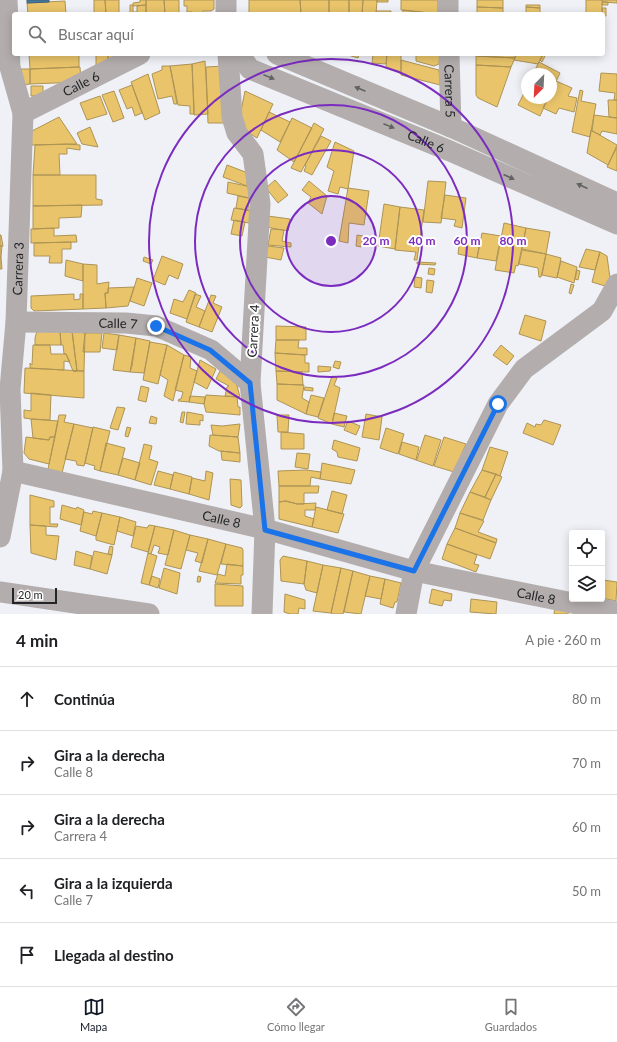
<!DOCTYPE html>
<html lang="es">
<head>
<meta charset="utf-8">
<style>
  :root { --surface:#fff; --page:#f2f2f2; --text:#202124; --muted:#757577; --line:#e0e0e0; --accent:#111827 }
  body { margin:0; font-family:Lato,sans-serif; background:var(--page); color:var(--text) }
  .controls { position:absolute; right:12px; bottom:12px; display:grid; overflow:hidden; border-radius:4px; box-shadow:0 2px 10px #0003 }
  .controls button { width:36px; height:36px; display:grid; place-items:center; padding:0; border:0; border-bottom:1px solid var(--line); background:var(--surface); color:var(--text); font:20px sans-serif }
  .compass { position:absolute; left:521px; top:68px; width:36px; height:36px; border-radius:50%; background:var(--surface); box-shadow:0 2px 10px #0003; rotate:204deg }
  .scale { position:absolute; left:12px; bottom:10px; width:45px; box-sizing:border-box; padding-left:4px; border:2px solid #222427; border-top:0; font-size:11px; line-height:14px; white-space:nowrap; color:#222427; -webkit-text-stroke:3px #fff; paint-order:stroke }
  .stop { position:absolute; width:12px; height:12px; margin:-9px; border:3px solid #1a73e8; border-radius:50%; background:#fff }
  .stop.end { background:#1a73e8; border-color:#fff; box-shadow:0 1px 4px #0008 }
  .list { margin:0; padding:0; list-style:none }
  h2 { display:flex; justify-content:space-between; align-items:center; height:52px; margin:0; padding:0 16px; font-size:17px }
  h2 small { font-size:13px; font-weight:400; color:var(--muted) }
  .list li { display:grid; grid-template-columns:26px 1fr auto; gap:12px; align-items:center; box-sizing:border-box; height:64px; padding:0 16px; border-top:1px solid var(--line) }
  .list b { display:block; font-size:15px; white-space:nowrap }
  .list p { margin:0; font-size:13px; white-space:nowrap; color:var(--muted) }
  .list em { font-size:13px; font-style:normal; color:var(--muted) }
  .icon { flex:none; width:22px; height:22px; fill:none; stroke:currentColor; stroke-width:2; stroke-linecap:round; stroke-linejoin:round }
  .map { position:relative; flex:none; width:617px; height:614px; overflow:hidden }
  .search { position:absolute; background:var(--surface); box-shadow:0 2px 10px #0003; left:12px; right:12px; top:12px; height:44px; display:flex; align-items:center; gap:10px; box-sizing:border-box; padding:0 14px; border-radius:4px; color:var(--muted); font-size:15px }
  .sheet { height:372px; background:var(--surface) }
  nav { display:flex; justify-content:space-around; align-items:center; box-sizing:border-box; height:56px; border-top:1px solid var(--line); background:var(--surface); font-size:11px; color:var(--muted) }
  nav a { display:grid; justify-items:center; gap:2px }
  nav .on { color:var(--accent) }
  .map>svg:first-child { display:block }
</style>
</head>
<body>
<div class="map">
<svg width="617" height="614" viewBox="0 0 617 614">
  <rect width="100%" height="100%" fill="#f0f1f6"/>
  <path fill="#e9c46a" stroke="#ad9456" d="M94 0H105L106 14H94Z
    M105 0H119V14H106Z
    M140 0H146V5L133 6V3L140 2Z
    M146 0H164L165 14H146Z
    M164 0H179V14H165Z
    M184 0H214V9L211 11H203V14H192V12H187V6H184Z
    M249 0H300L301 14H249Z
    M300 0H329V14H301Z
    M329 0H349V14H329Z
    M349 0H363L362 14H349Z
    M363 0H377L376 14H362Z
    M377 0H388V2H377Z
    M401 0H438V14L401 10Z
    M477 0H503V8L477 7Z
    M586 0H602V14H586Z
    M602 0H617V3L603 2Z
    M65 1 66 14H28L27 3Z
    M603 2H608V5H602Z
    M130 5H133V14H130Z
    M146 5V14H133V12H137V6Z
    M526 5H540V8L526 7Z
    M477 7 503 8V14H477Z
    M526 7 540 8V14H526Z
    M602 8H606V16H603Z
    M403 10 438 14H403Z
    M376 11H391V14H376Z
    M29 54H79V67L30 69Z
    M96 54H108V63L96 69Z
    M108 54H121L108 63Z
    M348 54H359L358 58 348 55Z
    M373 54H387L386 64 372 63Z
    M387 54H401V72L386 67Z
    M410 54H440L439 64 434 66 416 61V55Z
    M476 54H516L515 58 476 56Z
    M516 54H543L538 64 514 60Z
    M543 54H546L542 62 540 60Z
    M476 56 515 58 511 67 476 65Z
    M401 60 439 70 440 85 401 75Z
    M205 61 208 114 194 115 192 64Z
    M539 62 560 73 551 92V74H533Z
    M192 64 194 107V114H190V106L178 105 170 66Z
    M476 65 511 67 497 107 478 98 476 95Z
    M162 66H170L177 104H174L172 96 158 99 152 74 162 70Z
    M223 66 228 123H208L206 67Z
    M80 67 81 82 30 84V69Z
    M21 69H30V84L22 85Z
    M601 73 617 74V100H614L615 93 599 91Z
    M148 74 160 113 145 120 131 82Z
    M556 81 572 88 568 96 577 98 574 112 559 108 556 114 543 108 548 98H551V92Z
    M132 85 142 113 135 116 132 107 127 109 119 90Z
    M31 86H43V95L31 96Z
    M527 87V98H548L540 116 518 105Z
    M580 90 583 91 581 101 596 104 590 137 572 132Z
    M114 91 124 118 113 122 102 95Z
    M245 91 273 104 257 138 238 126Z
    M100 96 107 114 87 120 80 103Z
    M608 100H617V118L609 117Z
    M269 112 290 122 280 142 261 130Z
    M594 115 617 118V134L602 131 600 135 592 131Z
    M59 117 77 144 32 145 30 132Z
    M292 118 312 128 294 162 277 150Z
    M314 123 324 129 301 172 291 168Z
    M90 127 98 147 82 144 77 133Z
    M591 130 617 145 608 165 587 153Z
    M321 136 331 141 312 175 304 171 306 166 305 165Z
    M335 142 354 151 348 189 340 187 338 194 328 191 334 171 327 167Z
    M67 144 80 145V150L67 148V154H59L60 175H33L35 145Z
    M617 147V171L607 167Z
    M227 165 248 173 247 186 223 177Z
    M33 175H96V199L102 200V205L33 206Z
    M275 180 288 195 278 203 266 188Z
    M309 181 327 196 322 214 308 203 311 197 302 190Z
    M428 181 446 182 441 223 423 222Z
    M228 182 251 187 249 198 227 193Z
    M348 188 369 191 364 225 349 223 348 243 339 241Z
    M445 195 466 198 462 228 454 226 456 220 441 218Z
    M238 196 249 198 248 210 236 208Z
    M384 204 400 207 395 249 378 246Z
    M82 205 81 217 59 218V228L33 229V206Z
    M400 207 424 210 417 260H414L416 252 395 250Z
    M234 208 251 211 249 223 231 220Z
    M268 216 290 219 288 231 266 227Z
    M234 220 245 222 242 236 231 234Z
    M504 223 526 228 518 266 516 265 514 273 495 270Z
    M54 228V236L76 235 77 242 31 243V229Z
    M526 228 550 232 546 254 522 249Z
    M271 229 284 230 282 241 291 243V247L268 245Z
    M482 233 501 236 496 261 477 258Z
    M0 235H1L3 246H0Z
    M357 235 363 236 361 247 356 246Z
    M460 237 480 242 477 258 458 254Z
    M71 242V249H62V263H49L50 256H34V243Z
    M0 246H2L1 257H0Z
    M268 246 284 248 281 260 265 257Z
    M586 249 600 252 595 270 579 267Z
    M522 250 546 254 541 277H539L538 268 519 264Z
    M600 252 607 256 610 278 605 286 592 282Z
    M546 254 561 258 557 278 542 275Z
    M162 256 183 264 178 279 169 275 165 285 153 280Z
    M0 257H1L2 269H0Z
    M144 257 153 260 151 264 143 261Z
    M66 260 83 264V281L65 276Z
    M561 261 577 267 574 283 557 277Z
    M417 262 436 263 435 265 417 264Z
    M83 264 97 265V284L109 282 108 293H105L106 308 83 309Z
    M429 268 435 269 434 275 428 274Z
    M577 270 580 271 578 280 575 279Z
    M415 277 422 278 421 288 414 287Z
    M137 278 152 283 144 306 130 301Z
    M427 280 434 281 432 293 426 292Z
    M571 284 574 285 571 294 569 293Z
    M134 287 128 306 106 308 105 293H108V288Z
    M189 290 196 293 187 319 170 313 174 299 183 302Z
    M74 294V300L80 299V294H83V309L34 311 31 308V296Z
    M195 294 201 296 196 307 205 311 199 327 186 322Z
    M211 295 216 296 213 303 222 307 212 332 199 327Z
    M525 315 546 321 541 341 519 334Z
    M276 326 306 327V340H276Z
    M37 331H60L61 345H35V338Z
    M60 331H72L77 371H73L66 354H64L63 345H61Z
    M72 331 85 333 84 371H73H77Z
    M85 333H102L100 352H83Z
    M104 333 119 335 117 350 102 348Z
    M119 335 136 338 132 366 130 372 113 370Z
    M136 338 150 341 144 373 130 372Z
    M276 340H299L298 348H307V355L275 353Z
    M150 342 167 345 158 384 143 380Z
    M33 345H50L51 354H66L70 362 64 361V370L30 368V363L32 365Z
    M167 345 184 355 173 401 164 396 168 380 160 375Z
    M501 345 514 356 507 365 493 355Z
    M275 353 305 355V363H309V372L276 371Z
    M184 355 191 357 190 368 197 371 189 402 178 401 179 399H181L183 392 175 390Z
    M200 360 216 369 207 389 194 382Z
    M335 361 341 362 339 369 333 367Z
    M318 366 331 367 330 371 318 372Z
    M25 368 84 371V398L24 393Z
    M220 371 236 382 240 397 225 396 227 387 229 386 216 379Z
    M276 371 302 372 303 385 277 384Z
    M332 376 337 378 334 385 340 388 332 424 318 418Z
    M277 384 304 385 302 398 309 402 306 414 277 400Z
    M141 386 149 388 146 402 138 400Z
    M305 387 313 388V391L304 390Z
    M31 393 51 395 50 420 31 419 24 418V410L31 411Z
    M206 395 237 397 238 407H240V415L206 412 204 404Z
    M311 395 324 398 318 417 306 414Z
    M190 396 205 397 204 404 189 402Z
    M117 407 125 408 118 430 110 428Z
    M182 412H185L183 423 180 422Z
    M187 412 203 415V421L200 420V425L186 424Z
    M334 413 347 416 344 427 332 424Z
    M366 414 382 417 379 440 362 437Z
    M59 415H66L64 422 74 424 62 473 48 469Z
    M277 415H289L288 432H278Z
    M151 416 157 418 156 424 149 423Z
    M31 419 58 421 55 437H50L49 440 33 438Z
    M544 420 561 425 553 445 523 433 527 423 535 427 536 424 541 425Z
    M348 421 360 426 356 435 344 430Z
    M74 424 93 428 84 466 77 465 76 461 65 459Z
    M240 424 238 437 213 435 211 425 222 426Z
    M93 427 110 431 100 471 94 469 95 466 85 463Z
    M127 427 131 428 128 437 125 436Z
    M386 428 404 434 398 454 380 448Z
    M281 432 304 434V449H281Z
    M210 435 238 437 240 453 219 451 209 446Z
    M425 435 441 440 433 466 416 460 417 459Z
    M26 437 49 440 50 437H55L49 464 29 459 24 453Z
    M444 437 466 444 454 472 434 466Z
    M334 440 360 448 357 461 338 457 337 452 332 449Z
    M402 442 419 447 416 460 399 454Z
    M106 443 125 448 118 475 100 471Z
    M144 444 152 446 149 459 158 462 151 485 135 480Z
    M490 447 508 452 500 476 482 470Z
    M221 451 240 453V462L222 460Z
    M297 453 310 454 308 469 295 467Z
    M123 458 140 463 135 480 118 475Z
    M322 463 355 470 351 484 320 479Z
    M306 470 321 472 320 479 311 477 310 486H279L278 471Z
    M482 470 496 474 485 497 470 492Z
    M158 471 173 475 170 489 154 485Z
    M206 471 213 473 209 500 189 494 192 478 205 481Z
    M174 472 192 477 189 494 170 489Z
    M496 474 502 477 491 500 485 497Z
    M230 479 241 480 242 506 240 508 231 505Z
    M279 486H319L318 493H304V504H297L286 501 279 502Z
    M332 491 347 495 342 514 327 510Z
    M470 492 491 500 483 520 460 513Z
    M30 495 54 501V507H50V524H58L57 527 30 525Z
    M286 501 297 504 316 503 315 510H305V516L314 519 312 527 279 519V502Z
    M62 505 76 509 77 507 84 510 81 525 60 519Z
    M316 507 344 514 338 533 312 527Z
    M93 511 102 513 96 536 80 531 84 512 92 514Z
    M102 513 120 517 114 545 96 540V536Z
    M460 513 484 521 478 532 497 539 496 543 455 528Z
    M120 517 136 522 133 536 117 531Z
    M30 525 46 526V535L59 536 56 560 31 553Z
    M149 525 155 526 148 552 131 547 136 526 147 528Z
    M155 526 174 530 168 555 158 553 160 547 154 545 151 554 148 553Z
    M455 528 496 543 490 559 447 544Z
    M174 530 190 535 181 569 165 565Z
    M190 535 208 539 202 563 195 561 198 553 186 550Z
    M208 539 226 544 217 575 199 571Z
    M226 544 242 548 243 550V566L221 564Z
    M447 544 477 555 474 564 479 565 476 572 442 559Z
    M110 546 113 547 112 555 108 554Z
    M76 551 92 556 90 569 74 565Z
    M94 551 112 555 107 574 90 569Z
    M148 553 157 556 149 585 141 583Z
    M283 556 307 561 304 584 281 581 280 560Z
    M307 561 323 565 317 593 306 590 304 584Z
    M227 564 243 566V575H241V584L215 583 218 574 225 576Z
    M323 565 341 568 331 613 313 611Z
    M164 568 180 573 177 594 159 588Z
    M341 568 353 571 343 614H333L331 613Z
    M353 571 370 576 361 614 344 612Z
    M152 576 160 579 158 588 149 585Z
    M198 576 201 577 200 582H197Z
    M370 576 385 579 381 599 365 596Z
    M385 579 401 583 397 602H395L393 608 380 604Z
    M603 580 617 582 616 601 602 598Z
    M215 584 243 586V606H215Z
    M432 589 452 594 451 601 444 600 442 606 429 603Z
    M285 594 305 600V609L299 608 298 614H290L284 612Z
    M471 599 497 602 496 614 470 612Z
    M555 606 569 609 568 614H554Z"/>
  <path fill="#457b9d" stroke="#3a617a" d="M27 0H49V2L27 3Z"/>
  <g fill="none" stroke-linecap="round" stroke-linejoin="round">
    <g stroke="#b3aead" stroke-width="21">
      <path d="M226 0V14"/>
      <path d="M448 0V14"/>
      <path d="M228 54 232 117 237 133 253 154 260 204 250 383 265 529 262 614"/>
      <path id="s1" d="M239 54 250 69 450 151 617 224"/>
      <path d="M277 54 451 127 617 203"/>
      <path id="s2" d="M449 54 451 127"/>
      <path id="s3" d="M23 113 140 54"/>
      <path id="s4" d="M16 322 126 323 156 326 211 350 250 383"/>
      <path id="s5" d="M13 471 265 529 414 571 617 612"/>
      <path id="s6" d="M0 537 13 471 10 389 16 322 23 113 10 67 7 0"/>
      <path d="M0 592 149 614"/>
      <path d="M406 614 414 571 498 404 524 369 602 311 617 284"/>
    </g>
  </g>
  <defs><path id="oneway-solid" d="M-6-.8H1V-3.2L6.5 0L1 3.2V.8H-6Z"/></defs>
  <g fill="#636263">
    <use href="#oneway-solid" transform="translate(269 77) rotate(22)"/>
    <use href="#oneway-solid" transform="translate(360 89) rotate(-157)"/>
    <use href="#oneway-solid" transform="translate(389 126) rotate(22)"/>
    <use href="#oneway-solid" transform="translate(509 177) rotate(24)"/>
    <use href="#oneway-solid" transform="translate(582 186) rotate(-156)"/>
  </g>
  <g fill="none" stroke-linecap="round" stroke-linejoin="round">
    <path stroke="#1a73e8" stroke-width="5" d="M156 326 210 350 250 383 265 530 414 571 498 404"/>
  </g>
  <circle cx="331" cy="241" r="45" fill="#7b2cbf" fill-opacity=".12"/>
  <g fill="none" stroke="#7b2cbf" stroke-width="2">
    <circle cx="331" cy="241" r="45"/>
    <circle cx="331" cy="241" r="91"/>
    <circle cx="331" cy="241" r="136"/>
    <circle cx="331" cy="241" r="182"/>
  </g>
  <g text-anchor="middle" stroke-width="4" stroke-linejoin="round" paint-order="stroke">
    <g font-size="13" fill="#222427" stroke="#fff">
      <text dy="5" stroke="none"><textPath href="#s3" startOffset="65">Calle 6</textPath></text>
      <text dy="5" stroke="none"><textPath href="#s2" startOffset="37">Carrera 5</textPath></text>
      <text dy="5" stroke="none"><textPath href="#s1" startOffset="209">Calle 6</textPath></text>
      <text dy="5" stroke="none"><textPath href="#s6" startOffset="270">Carrera 3</textPath></text>
      <text dy="5" stroke="none"><textPath href="#s4" startOffset="102">Calle 7</textPath></text>
      <text transform="translate(253 331) rotate(-87)" y="5">Carrera 4</text>
      <text dy="5" stroke="none"><textPath href="#s5" startOffset="214">Calle 8</textPath></text>
      <text dy="5" stroke="none"><textPath href="#s5" startOffset="538">Calle 8</textPath></text>
    </g>
  </g>
  <circle cx="331" cy="241" r="6" fill="#7b2cbf" stroke="#fff" stroke-width="2"/>
  <g font-size="12" text-anchor="middle" font-weight="bold" fill="#7b2cbf" stroke="#fff" stroke-width="4" stroke-linejoin="round" paint-order="stroke">
    <text x="376" y="245">20 m</text>
    <text x="422" y="245">40 m</text>
    <text x="467" y="245">60 m</text>
    <text x="513" y="245">80 m</text>
  </g>
</svg>
<div class="controls">
<button><svg class="icon" aria-label="locate" viewBox="0 0 24 24"><circle cx="12" cy="12" r="6"/><path d="M12 2v4M12 18v4M2 12h4M18 12h4"/></svg></button>
<button><svg class="icon" aria-label="layers" viewBox="0 0 24 24"><path d="M12 4l9 5-9 5-9-5zM3 14l9 5 9-5"/></svg></button>
</div>
<svg class="compass" viewBox="-18 -18 36 36"><path d="M0-13l5 13h-10z" fill="#e53935"/><path d="M0 13l5-13h-10z" fill="#757577"/></svg>
<div class="scale">20 m</div>
<div class="stop" style="left:498px;top:404px"></div>
<div class="stop end" style="left:156px;top:326px"></div>
<div class="search"><svg class="icon" aria-label="search" viewBox="0 0 24 24"><circle cx="10" cy="10" r="6"/><path d="M15 15l6 6"/></svg>Buscar aquí</div>
</div>
<section class="sheet">
<h2>4 min<small>A pie · 260 m</small></h2>
<ul class="list">
<li><svg class="icon" aria-label="ahead" viewBox="0 0 24 24"><path d="M12 20V5M6 11l6-6 6 6"/></svg><div><b>Continúa</b></div><em>80 m</em></li>
<li><svg class="icon" aria-label="right" viewBox="0 0 24 24"><path d="M7 20v-9h11M14 6l5 5-5 5"/></svg><div><b>Gira a la derecha</b><p>Calle 8</p></div><em>70 m</em></li>
<li><svg class="icon" aria-label="right" viewBox="0 0 24 24"><path d="M7 20v-9h11M14 6l5 5-5 5"/></svg><div><b>Gira a la derecha</b><p>Carrera 4</p></div><em>60 m</em></li>
<li><svg class="icon" aria-label="left" viewBox="0 0 24 24"><path d="M17 20v-9H6M10 6l-5 5 5 5"/></svg><div><b>Gira a la izquierda</b><p>Calle 7</p></div><em>50 m</em></li>
<li><svg class="icon" aria-label="arrive" viewBox="0 0 24 24"><path d="M6 21V4h12l-3 4 3 4H6"/></svg><div><b>Llegada al destino</b></div></li>
</ul>
</section>
<nav>
<a class="on"><svg class="icon" aria-label="map" viewBox="0 0 24 24"><path d="M3 6l6-2 6 2 6-2v14l-6 2-6-2-6 2zM9 4v14M15 6v14"/></svg>Mapa</a>
<a><svg class="icon" aria-label="directions" viewBox="0 0 24 24"><path d="M12 3l9 9-9 9-9-9zM9 14v-3h6M13 9l2 2-2 2"/></svg>Cómo llegar</a>
<a><svg class="icon" aria-label="saved" viewBox="0 0 24 24"><path d="M7 4h10v16l-5-4-5 4z"/></svg>Guardados</a>
</nav>
</body>
</html>
